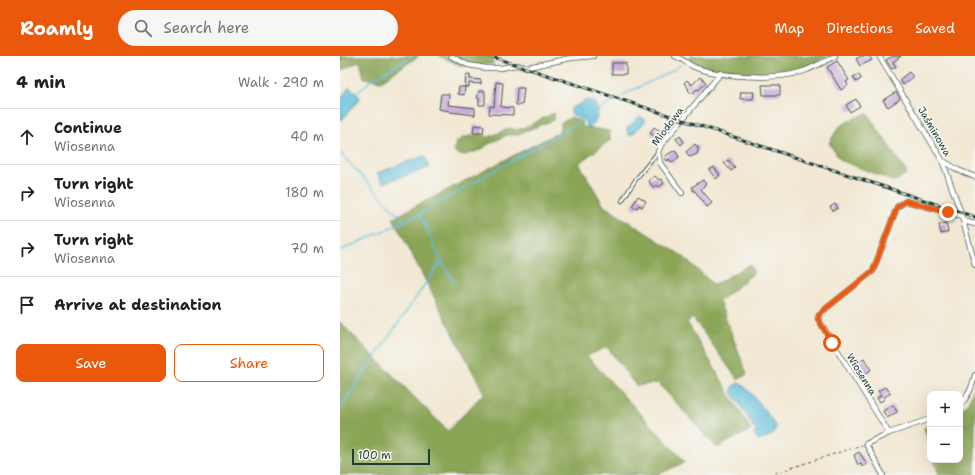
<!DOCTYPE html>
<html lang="en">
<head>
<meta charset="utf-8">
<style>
  :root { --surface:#fff; --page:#f6f6f6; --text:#222; --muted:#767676; --line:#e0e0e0; --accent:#ea580c }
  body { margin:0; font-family:"Shantell Sans",sans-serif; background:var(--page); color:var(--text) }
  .controls { position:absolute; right:12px; bottom:12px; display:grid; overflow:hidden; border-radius:8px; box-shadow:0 4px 16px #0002 }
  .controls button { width:36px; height:36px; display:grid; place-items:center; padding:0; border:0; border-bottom:1px solid var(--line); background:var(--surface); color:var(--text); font:20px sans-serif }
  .scale { position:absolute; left:12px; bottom:10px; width:78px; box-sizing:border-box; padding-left:4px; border:2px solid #1f3d34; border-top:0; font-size:11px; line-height:14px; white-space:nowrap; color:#1f3d34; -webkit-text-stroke:3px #f6f6f2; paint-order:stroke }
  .stop { position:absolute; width:12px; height:12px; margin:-9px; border:3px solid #ea580c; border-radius:50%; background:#fff }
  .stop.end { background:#ea580c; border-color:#fff; box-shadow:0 1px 4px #0008 }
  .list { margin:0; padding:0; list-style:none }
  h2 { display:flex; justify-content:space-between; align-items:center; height:52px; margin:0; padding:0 16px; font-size:17px }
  h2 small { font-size:13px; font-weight:400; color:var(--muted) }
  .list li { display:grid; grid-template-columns:26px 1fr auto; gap:12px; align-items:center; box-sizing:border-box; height:56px; padding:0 16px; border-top:1px solid var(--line) }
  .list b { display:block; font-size:15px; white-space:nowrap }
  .list p { margin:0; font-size:13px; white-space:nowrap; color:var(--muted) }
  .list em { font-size:13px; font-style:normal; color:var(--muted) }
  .actions { display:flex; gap:8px; padding:12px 16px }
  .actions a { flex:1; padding:9px 0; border:1px solid var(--accent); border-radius:8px; text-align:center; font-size:14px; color:var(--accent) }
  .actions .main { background:var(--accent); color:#fff }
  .icon { flex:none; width:22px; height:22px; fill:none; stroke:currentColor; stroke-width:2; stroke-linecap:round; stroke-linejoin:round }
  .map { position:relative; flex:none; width:635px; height:419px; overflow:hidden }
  header { display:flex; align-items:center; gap:24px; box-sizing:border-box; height:56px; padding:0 20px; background:var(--accent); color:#fff }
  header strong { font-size:19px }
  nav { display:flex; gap:22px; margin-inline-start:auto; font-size:14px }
  .search { width:280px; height:36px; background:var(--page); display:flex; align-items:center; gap:10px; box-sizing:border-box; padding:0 14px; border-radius:22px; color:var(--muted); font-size:15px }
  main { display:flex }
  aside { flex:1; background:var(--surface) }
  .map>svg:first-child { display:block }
</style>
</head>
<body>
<header>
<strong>Roamly</strong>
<div class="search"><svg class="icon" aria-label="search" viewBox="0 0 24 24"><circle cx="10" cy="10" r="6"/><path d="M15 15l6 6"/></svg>Search here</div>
<nav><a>Map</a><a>Directions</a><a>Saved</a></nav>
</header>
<main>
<aside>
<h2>4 min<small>Walk · 290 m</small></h2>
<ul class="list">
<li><svg class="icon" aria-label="ahead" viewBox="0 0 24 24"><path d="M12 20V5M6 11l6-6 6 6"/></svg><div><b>Continue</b><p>Wiosenna</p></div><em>40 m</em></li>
<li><svg class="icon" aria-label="right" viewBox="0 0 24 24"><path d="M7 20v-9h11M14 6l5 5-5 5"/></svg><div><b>Turn right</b><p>Wiosenna</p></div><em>180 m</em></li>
<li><svg class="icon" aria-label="right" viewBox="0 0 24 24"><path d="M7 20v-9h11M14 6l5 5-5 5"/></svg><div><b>Turn right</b><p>Wiosenna</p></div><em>70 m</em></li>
<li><svg class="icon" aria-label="arrive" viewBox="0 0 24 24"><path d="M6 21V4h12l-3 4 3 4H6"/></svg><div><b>Arrive at destination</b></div></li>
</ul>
<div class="actions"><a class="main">Save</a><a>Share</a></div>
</aside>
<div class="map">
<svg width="635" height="419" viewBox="0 0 635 419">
  <rect width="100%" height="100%" fill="#f6f6f2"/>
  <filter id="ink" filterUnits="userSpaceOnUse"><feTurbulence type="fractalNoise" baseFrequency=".025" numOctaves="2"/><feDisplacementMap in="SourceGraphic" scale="8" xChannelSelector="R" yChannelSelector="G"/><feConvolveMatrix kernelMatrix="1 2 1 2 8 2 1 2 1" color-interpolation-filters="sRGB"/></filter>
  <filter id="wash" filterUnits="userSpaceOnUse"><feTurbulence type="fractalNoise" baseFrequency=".012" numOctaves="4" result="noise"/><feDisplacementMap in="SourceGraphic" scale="16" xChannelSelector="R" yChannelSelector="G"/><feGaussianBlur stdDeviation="0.9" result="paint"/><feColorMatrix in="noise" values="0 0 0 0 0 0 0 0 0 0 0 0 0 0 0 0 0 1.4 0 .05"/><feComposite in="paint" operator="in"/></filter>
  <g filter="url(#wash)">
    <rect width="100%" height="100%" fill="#f2e8d3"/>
    <path fill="#8ba557" stroke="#557146" d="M0 0H79L41 25 24 22 20 5 0 15Z
      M99 0H154L153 8 121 10Z
      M352 0H487C478 5 470 11 460 14 432 21 372 21 349 3Z
      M213 57 215 58 213 64 176 79H167L147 89 143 93 125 99H119L114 95C114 94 115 90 115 88 119 81 137 78 144 78L147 82 170 72 176 74 188 70Z
      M527 57 567 117 555 126 500 104 489 87 498 72 510 64Z
      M231 61 241 65 243 71 270 75V84L239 107 264 150 344 201 374 229 410 208 414 217 379 245 407 318 398 324 353 262 347 266 411 374 377 392 318 327 296 330 267 291 247 300 345 406 317 419H0V266L108 375 144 337 53 162 219 76 221 67Z
      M635 331V419H599L594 404H620V353L626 350Z
      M590 369V391L584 372Z"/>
    <path fill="#5bbcd9" stroke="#3d7c86" d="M9 31 16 36 20 42 1 65 0 44Z
      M245 44 254 45C260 56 259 64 249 72L247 71 244 64 231 58V52L242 47Z
      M299 60 302 61 306 65 292 79H289L286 73Z
      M83 100H85L89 112 43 127 37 117Z
      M398 327C408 329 430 361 436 371L434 378 419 385 414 378 416 375 392 336 393 330Z"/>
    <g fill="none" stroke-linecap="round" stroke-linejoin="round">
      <path stroke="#5bbcd9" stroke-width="1.5" d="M349 1 350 0
        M16 38 31 24 73 0
        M282 40C301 28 323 23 340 9
        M256 56 275 44
        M0 97 65 166
        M80 158 101 205 115 227
        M0 195 80 158 244 63
        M0 352 101 205"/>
    </g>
    <g id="blocks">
      <path fill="#caaada" d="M521 0H529L532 4 520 10 516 3Z
        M553 0H561L553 6 556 11 552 13 546 4Z
        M497 5 509 24 506 26 508 29 501 34 487 11Z
        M272 7H286V18H272Z
        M569 16 573 21 563 29 559 24Z
        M519 18 521 23 516 26 513 21Z
        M126 19H130V23L141 24V28L129 27V31H125Z
        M360 21 366 26 359 34 357 33 352 38 348 34 349 33 344 27 347 24 352 29Z
        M156 26 163 27 161 51 173 52V59L149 58 150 50 154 51Z
        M422 29H440V39H423Z
        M119 31H125L124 39 118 38Z
        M177 32H184L182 49H176Z
        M139 35H145V49H139V42H137Z
        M401 36H414L413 43H400Z
        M556 36 560 43 548 51 543 44Z
        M101 38H109L108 49 135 52V59L110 56V55L99 53Z
        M516 43 520 50 510 56 506 49Z
        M134 69 144 70 143 77H133Z
        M314 71 323 77 319 83 310 77Z
        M340 80 344 86 341 89 336 83Z
        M355 88 356 90H358V95L357 98 350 101 346 96Z
        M335 94 339 101 332 107 329 103 327 105 324 101Z
        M388 104 395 112 391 115 384 107Z
        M374 111 380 119 376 123 369 114Z
        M315 120 319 124 321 123 324 127 319 131 317 129 313 131 310 127 309 124Z
        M363 124 366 128 361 133 372 147 367 151 355 135H353V132L352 131Z
        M298 140 306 145 302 151 299 149 296 153 292 150Z
        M495 148 498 152 493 155 490 151Z
        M606 167 608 176 601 178 599 169Z
        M524 302 531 314 522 320 519 315 521 314 517 307Z
        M545 331 551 337 544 341 545 343 540 346 537 342 541 339 538 335Z
        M553 349 557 356 547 362 543 355Z
        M519 396 527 408 522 411 521 408 518 409 514 399Z"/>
    </g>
  </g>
  <g filter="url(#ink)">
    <use href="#blocks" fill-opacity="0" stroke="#3f574c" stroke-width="1"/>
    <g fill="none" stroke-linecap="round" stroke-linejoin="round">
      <g stroke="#3f574c" stroke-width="4.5">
        <path id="lane" d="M282 145 296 123 318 96"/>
      </g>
      <g stroke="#3f574c" stroke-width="6">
        <path id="street" d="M111 0 128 9 146 12H161L176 9 188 11 231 2 253 0
          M335 0C342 3 348 8 354 11 379 21 436 24 461 16 473 12 484 6 495 0
          M539 0 602 104 621 157 635 209
          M602 104 618 114 635 121
          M342 137 320 107 318 96 321 89 381 17
          M623 165 635 168
          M620 349C629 340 632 331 635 319
          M549 377 478 263 479 258 533 215 557 151 566 145 622 160
          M543 419 526 388 549 377 590 363"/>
      </g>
      <path stroke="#3f574c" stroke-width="1" stroke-dasharray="3 3" stroke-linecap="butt" d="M0 4 6 0
        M429 419 522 389"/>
      <use href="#lane" stroke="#fff" stroke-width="2.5"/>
      <use href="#street" stroke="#fff" stroke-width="4.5"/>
      <g stroke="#1f3d34" stroke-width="3">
        <path id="rail" d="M150 0 635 161"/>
      </g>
      <use href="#rail" stroke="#f6f6f2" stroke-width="1.5" stroke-dasharray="4.5" stroke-linecap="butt"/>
    </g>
  </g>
  <g fill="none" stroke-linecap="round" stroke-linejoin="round" filter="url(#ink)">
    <path stroke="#ea580c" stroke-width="5" d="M492 287 478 263 479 258 533 215 557 151 566 145 608 156"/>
  </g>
  <g text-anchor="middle" stroke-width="3.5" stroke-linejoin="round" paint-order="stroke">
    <g font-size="10" fill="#1f3d34" stroke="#f6f6f2">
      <text transform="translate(327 70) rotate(-53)" y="4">Miodowa</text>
      <text transform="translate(595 75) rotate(60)" y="4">Jaśminowa</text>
      <text transform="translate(522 318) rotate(58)" y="4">Wiosenna</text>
    </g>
  </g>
</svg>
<div class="controls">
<button>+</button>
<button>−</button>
</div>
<div class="scale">100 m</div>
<div class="stop" style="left:492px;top:287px"></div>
<div class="stop end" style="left:608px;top:156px"></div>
</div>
</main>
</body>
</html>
